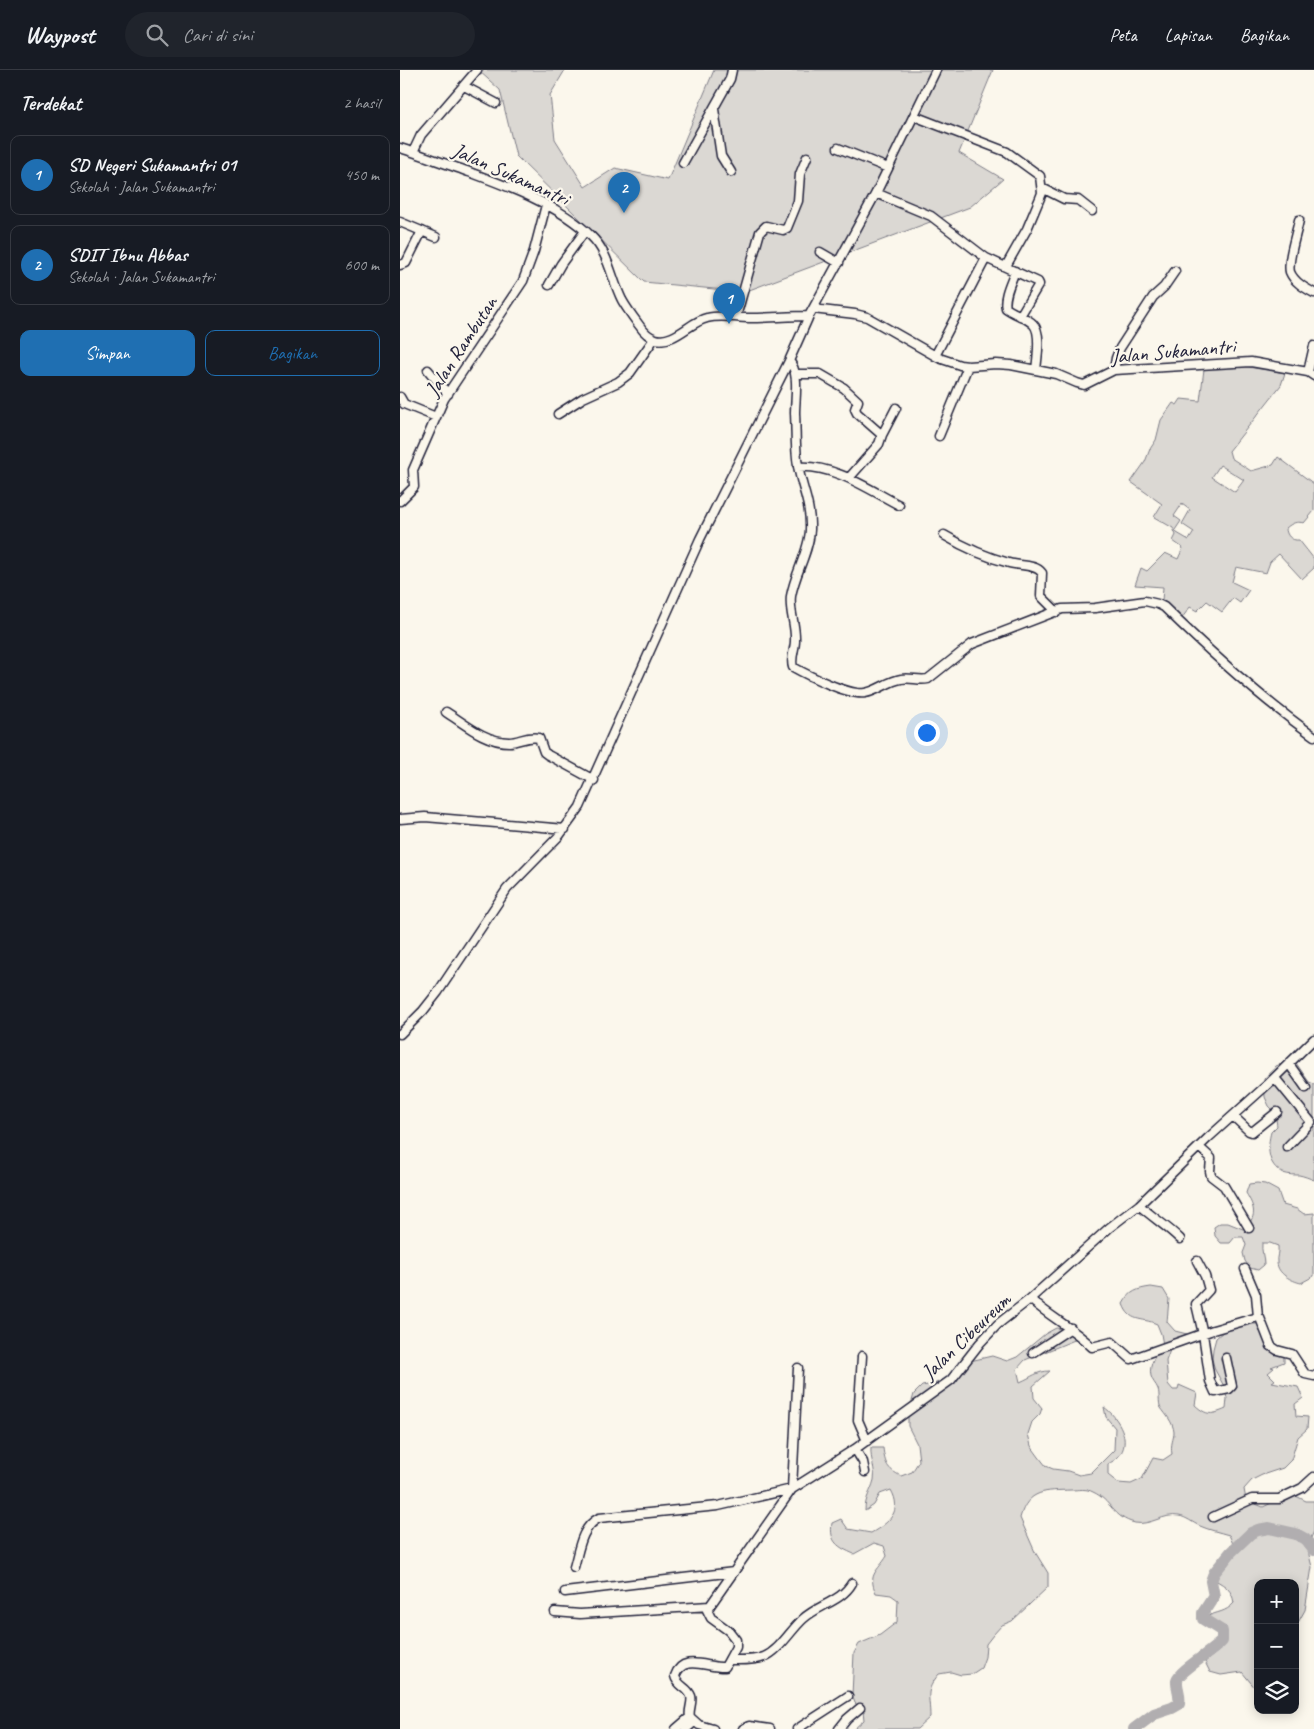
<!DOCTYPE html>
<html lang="id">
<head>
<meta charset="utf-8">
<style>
  :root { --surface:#171b24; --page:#20242c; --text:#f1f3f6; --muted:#9ea1a6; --line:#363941; --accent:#1f6fb2 }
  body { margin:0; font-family:Caveat,sans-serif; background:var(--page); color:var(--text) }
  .controls { position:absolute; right:15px; bottom:15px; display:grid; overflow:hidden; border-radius:10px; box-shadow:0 2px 12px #0003 }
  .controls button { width:45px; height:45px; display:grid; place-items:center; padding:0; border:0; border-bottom:1px solid var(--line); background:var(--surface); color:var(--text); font:25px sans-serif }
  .you { position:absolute; left:526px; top:662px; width:18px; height:18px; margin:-12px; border:4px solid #fff; border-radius:50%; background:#1a73e8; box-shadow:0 0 0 8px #1a73e833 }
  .badge { display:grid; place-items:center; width:32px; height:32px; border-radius:50%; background:var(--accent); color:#fff; font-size:16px; font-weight:700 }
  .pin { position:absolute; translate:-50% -41px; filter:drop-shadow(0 1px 2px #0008) }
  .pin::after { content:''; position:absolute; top:26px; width:18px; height:15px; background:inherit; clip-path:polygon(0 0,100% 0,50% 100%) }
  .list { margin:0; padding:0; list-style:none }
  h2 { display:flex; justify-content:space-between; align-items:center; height:65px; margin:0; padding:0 20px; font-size:21px }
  h2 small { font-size:16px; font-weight:400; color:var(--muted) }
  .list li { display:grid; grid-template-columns:32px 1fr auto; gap:15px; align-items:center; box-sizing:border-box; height:80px; margin:0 10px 10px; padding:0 10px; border:1px solid var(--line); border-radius:10px }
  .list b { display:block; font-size:19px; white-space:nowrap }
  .list p { margin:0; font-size:16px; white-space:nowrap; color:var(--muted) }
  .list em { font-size:16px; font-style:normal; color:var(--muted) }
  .actions { display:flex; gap:10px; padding:15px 20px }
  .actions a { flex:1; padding:11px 0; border:1px solid var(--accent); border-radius:10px; text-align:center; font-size:18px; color:var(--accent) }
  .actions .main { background:var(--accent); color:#fff }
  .icon { flex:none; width:28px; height:28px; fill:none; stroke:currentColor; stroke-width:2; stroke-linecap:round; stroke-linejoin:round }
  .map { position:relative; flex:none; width:914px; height:1659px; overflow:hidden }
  header { display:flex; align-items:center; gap:30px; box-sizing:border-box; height:70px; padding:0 25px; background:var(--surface); border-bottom:1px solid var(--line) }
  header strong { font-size:24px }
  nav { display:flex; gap:28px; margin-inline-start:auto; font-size:18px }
  .search { width:350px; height:45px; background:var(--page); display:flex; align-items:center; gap:12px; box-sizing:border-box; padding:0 18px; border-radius:28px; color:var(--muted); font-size:19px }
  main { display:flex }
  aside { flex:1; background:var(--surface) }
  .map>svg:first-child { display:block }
</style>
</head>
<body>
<header>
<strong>Waypost</strong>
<div class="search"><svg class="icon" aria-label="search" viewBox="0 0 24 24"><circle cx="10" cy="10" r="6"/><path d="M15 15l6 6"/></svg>Cari di sini</div>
<nav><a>Peta</a><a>Lapisan</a><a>Bagikan</a></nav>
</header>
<main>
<aside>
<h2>Terdekat<small>2 hasil</small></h2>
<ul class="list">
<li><span class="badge">1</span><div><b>SD Negeri Sukamantri 01</b><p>Sekolah · Jalan Sukamantri</p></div><em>450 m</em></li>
<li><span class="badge">2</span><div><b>SDIT Ibnu Abbas</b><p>Sekolah · Jalan Sukamantri</p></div><em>600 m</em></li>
</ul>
<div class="actions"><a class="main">Simpan</a><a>Bagikan</a></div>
</aside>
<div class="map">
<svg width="914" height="1659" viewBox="0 0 914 1659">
  <rect width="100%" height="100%" fill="#fbf7ec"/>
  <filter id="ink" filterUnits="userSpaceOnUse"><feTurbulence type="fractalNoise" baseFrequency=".02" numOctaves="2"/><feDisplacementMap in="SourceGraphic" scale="10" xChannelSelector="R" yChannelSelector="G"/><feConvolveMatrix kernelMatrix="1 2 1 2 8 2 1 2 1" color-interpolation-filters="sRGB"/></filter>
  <g filter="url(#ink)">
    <path fill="#dbd8d3" stroke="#7e7d87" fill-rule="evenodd" d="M78 0H165L150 25 155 69 185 117 215 98 268 110 314 0H593L559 83 603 109 570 137 344 222 244 212 116 86 100 20Z
      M842 296 885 303 881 315 829 381 831 388 851 401 873 395 878 387 914 414V441L904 453C896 451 892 453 886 458 886 465 891 471 899 470L914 489V498L902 509 879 484 870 492 866 503 836 497 832 512 849 520 840 533 833 528 822 542 807 531 797 541 790 537 782 548 762 531 763 517 735 515 741 498 747 501 765 483 778 489 783 478 773 471 776 465 773 458 754 447 762 434 731 412 745 392 750 379 756 370 761 350 773 333 777 335 781 329 800 331 804 299ZM820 395 844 410 835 422 812 407ZM782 434 790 440 782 454 794 462 789 470 777 463 775 460 781 451 774 446Z
      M889 991 896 993 909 1012 914 1014V1110C909 1108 904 1106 899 1105 894 1105 889 1105 883 1103 867 1095 867 1077 871 1062L877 1056 875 1042 869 1036 865 1027 864 1009 876 996Z
      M857 1113 865 1114 878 1121 883 1135 897 1139 904 1144 914 1143V1206L901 1213C892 1211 877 1204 877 1192 876 1188 879 1182 878 1176L870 1173H862C861 1181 864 1186 864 1195L858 1200 850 1198 845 1191 843 1183 846 1175 843 1167H835L830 1173H821L815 1166 814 1157 820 1153H828L843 1159C858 1147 855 1138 846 1123L849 1114Z
      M751 1217 763 1219 769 1229 767 1252 775 1261 787 1264 779 1273 770 1280 766 1291 768 1314 773 1320H778L779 1315 797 1323 795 1335C807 1346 812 1345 826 1339L827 1329 825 1318 815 1300 812 1289 813 1279 816 1268 824 1261 848 1251 847 1254H859L858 1261 867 1263 875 1273 884 1280V1292L871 1297 874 1298 868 1303 875 1310 872 1312 898 1317 903 1328 895 1334 896 1346 908 1347 907 1359 898 1367 891 1390 883 1398 862 1405 852 1410 844 1419 846 1430 863 1437 874 1432 884 1420 906 1431H914V1461L909 1473V1485L912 1497 905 1540 895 1558V1513H858V1618L856 1619 842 1602 821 1605 810 1602 805 1592C820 1579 827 1579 826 1557L815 1553 806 1547C818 1541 825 1543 834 1533 832 1520 826 1516 815 1510 826 1493 842 1489 829 1465 819 1462 809 1460 800 1456 793 1453 786 1447 779 1446 764 1443 750 1456 735 1453 713 1448 711 1430 693 1422 686 1418 679 1420 671 1420 646 1421 628 1419 620 1448L635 1482 648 1503V1517L612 1551 602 1555 593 1565 586 1574 585 1587 581 1598 572 1604 561 1605 551 1602 539 1604C524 1622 530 1626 530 1647L517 1659H454L464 1650 463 1640 455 1633 452 1625 454 1583 459 1574 480 1565 497 1552 498 1530 491 1525 476 1523C467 1504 478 1501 487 1486L484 1476 474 1473 454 1484C438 1477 429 1472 432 1453L441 1449 448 1459 471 1463C489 1453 503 1441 491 1420L480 1424 474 1435 465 1441C465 1427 471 1422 474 1410 476 1399 470 1390 471 1378H483C485 1394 487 1399 501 1406L512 1402 519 1391 517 1374 508 1356V1345L514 1324 522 1316 534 1314 553 1305 570 1291 592 1286 607 1291 617 1287 645 1264 656 1258 668 1260 677 1269 625 1290 617 1299 620 1312C632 1307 637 1301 650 1301L633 1316 634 1328 642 1338 640 1344 632 1352 628 1364 631 1376 639 1387 646 1396 653 1399 668 1401 679 1405 691 1403 714 1380 715 1358 706 1347 704 1337C718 1347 733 1371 718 1387 716 1390 711 1392 708 1394V1405L718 1413 731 1414 742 1409 753 1388 763 1390 772 1384C770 1374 774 1369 774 1362 773 1352 766 1345 761 1338 758 1333 760 1325 758 1319 756 1314 752 1311 751 1306 748 1295 757 1282 763 1275L761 1264 757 1254C741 1247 730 1253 723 1234 730 1221 737 1219 751 1217Z"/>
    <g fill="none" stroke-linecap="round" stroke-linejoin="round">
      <path stroke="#b1aeb0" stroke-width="12" d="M734 1659 754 1644 772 1638 779 1634C781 1623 776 1618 777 1610 779 1601 813 1581 822 1571V1561L803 1549V1543L814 1526 811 1511 814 1503 831 1482 851 1463 858 1460 869 1458 896 1464 905 1469 914 1480"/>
      <g stroke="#22223b" stroke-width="11">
        <path id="street" d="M64 16 96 33
          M314 39 321 86 331 102
          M514 46 607 82 640 106 642 123 640 128 627 159 606 196
          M0 78C20 84 40 92 61 99 104 115 157 133 191 166 209 183 211 208 222 230 227 239 233 247 239 255 243 261 249 267 256 269 274 274 291 251 307 248 321 244 335 248 349 248 369 248 389 246 409 246
          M438 78 488 98
          M13 82 21 65 77 0
          M283 93 330 9 332 0
          M642 118 664 129 678 130 692 141
          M476 123 531 146 586 188 638 212 639 214 620 246
          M899 150C897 162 887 191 890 202 894 212 905 218 914 223
          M0 152 36 167
          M420 182 439 193
          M0 195 6 193 22 161
          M615 201C611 212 603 227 606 238 614 244 626 247 633 254 642 262 637 289 636 300
          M149 215 161 194 185 161
          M413 239 455 244 467 247 539 288 560 295 568 296 596 294 611 295 656 304 677 313 684 315 714 300 851 292 908 302 914 306
          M336 247 360 162 366 156 383 160 387 158 398 131 400 104 407 87
          M535 286 586 188
          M389 291C400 302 395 328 395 343 396 360 395 379 398 396 402 419 411 434 410 460 409 482 395 503 391 526 389 541 396 555 395 571 395 579 390 589 393 597 407 605 450 626 465 623 478 621 488 611 501 609 510 607 519 611 528 609L572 574 662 539 695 538 745 531 758 534 764 537C811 583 860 628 914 666
          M28 300 48 324
          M714 300 716 288 720 278 753 227 764 217 775 201
          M908 302 914 276
          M395 304H420L444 318 458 331 455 339 457 343 482 365 496 338
          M0 327 4 334 36 347
          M158 344 183 328 218 312 230 303 254 269
          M539 366 568 296
          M398 397C433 394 470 420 499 435
          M449 408 479 374 482 365
          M0 431 14 417 13 400 44 329 123 211 134 181 146 135
          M544 465C564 477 586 487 609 493 619 496 636 494 642 503L641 526 657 542
          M46 642C65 654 85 672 109 672 119 672 128 665 139 668L144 682 148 685 194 710
          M0 749 25 747 165 759
          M0 964 23 941 38 922 107 819 159 766 180 737 300 469 389 291 409 246 476 123 536 0
          M889 994 906 1018
          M875 1008 911 1052 887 1077
          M833 1046 849 1061 852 1062 877 1042
          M799 1077 811 1088 810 1101 811 1106 824 1116 849 1158
          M739 1135C752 1147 767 1156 780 1169
          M797 1191 805 1206 809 1220 796 1234 803 1264 810 1311 815 1322 829 1319 832 1316 826 1288
          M845 1199 856 1225 858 1247 860 1248 871 1276 877 1280 892 1284 905 1304 914 1306
          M630 1229C650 1247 673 1258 692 1277L712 1272 731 1289 813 1260 858 1247
          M633 1283 671 1258
          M462 1286 458 1350 467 1371
          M455 1379 463 1392 465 1402
          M813 1447 852 1429H879L902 1418 914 1407
          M174 1497C179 1480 181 1457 199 1448L318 1436 392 1419 455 1379 551 1310 580 1273 598 1254 630 1229 709 1158 739 1135 808 1068 867 1015 914 969
          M165 1522 334 1502
          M155 1542 180 1544 310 1536
          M329 1590C340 1590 353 1591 364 1587 380 1580 390 1561 403 1549 418 1535 442 1531 452 1513
          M276 1659 290 1647
          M286 1659 294 1652
          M313 1659 299 1655 290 1647C288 1640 293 1633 291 1626 288 1617 277 1616 275 1606 283 1583 307 1598 325 1597L336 1577V1570L329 1561 311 1548 307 1540 392 1419 398 1298
          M343 1659 349 1656 370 1659
          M397 1659 448 1626
          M439 1659 447 1649 460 1638"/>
      </g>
      <use href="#street" stroke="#fbf7ec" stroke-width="8"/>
    </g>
  </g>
  <g text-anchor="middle" stroke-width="4.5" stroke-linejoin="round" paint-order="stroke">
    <g font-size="21" fill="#22223b" stroke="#fbf7ec">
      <text transform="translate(111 104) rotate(24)" y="7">Jalan Sukamantri</text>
      <text transform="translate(61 276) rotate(-57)" y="7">Jalan Rambutan</text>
      <text transform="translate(773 281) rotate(-5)" y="7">Jalan Sukamantri</text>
      <text transform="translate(566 1266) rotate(-44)" y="7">Jalan Cibeureum</text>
    </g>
  </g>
</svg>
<div class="controls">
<button>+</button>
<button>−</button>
<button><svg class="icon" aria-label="layers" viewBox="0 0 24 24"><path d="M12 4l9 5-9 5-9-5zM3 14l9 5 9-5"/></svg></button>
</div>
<div class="you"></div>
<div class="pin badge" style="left:329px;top:254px">1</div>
<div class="pin badge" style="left:224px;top:143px">2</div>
</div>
</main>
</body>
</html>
